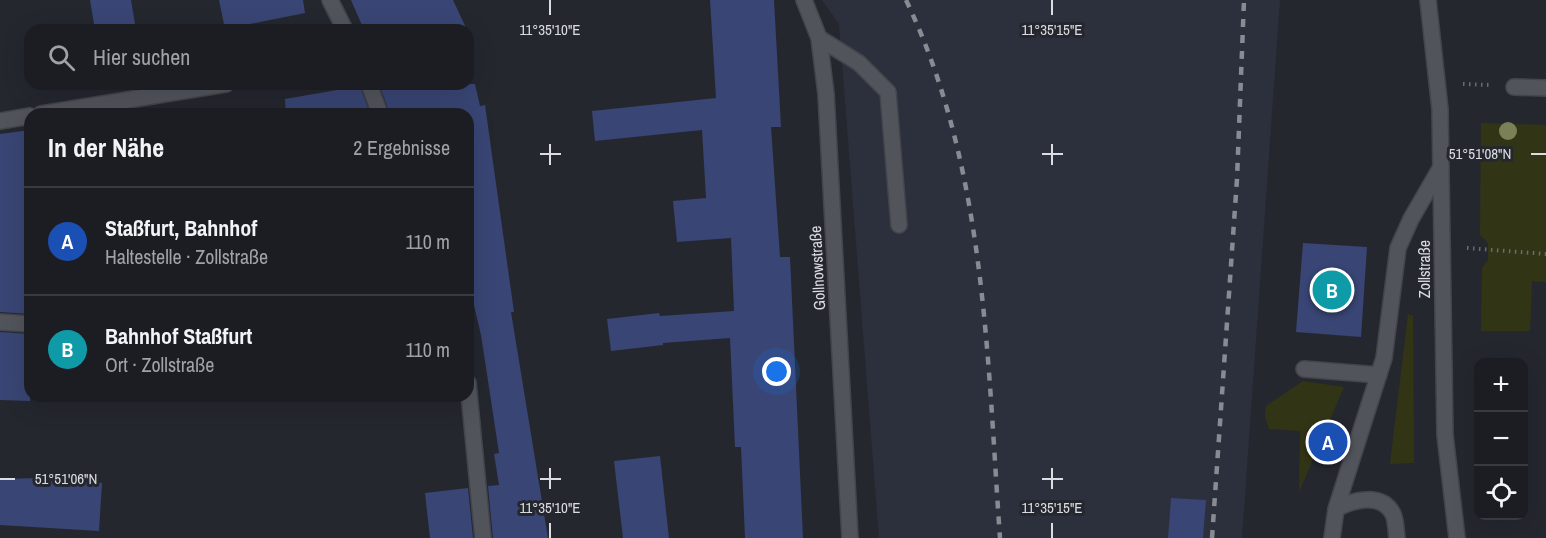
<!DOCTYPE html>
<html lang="de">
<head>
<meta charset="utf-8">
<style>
  :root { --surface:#1c1d23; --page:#292a30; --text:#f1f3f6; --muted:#a0a2a6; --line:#3a3b41; --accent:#b45309 }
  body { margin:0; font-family:"Archivo Narrow",sans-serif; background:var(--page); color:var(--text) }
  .controls { position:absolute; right:18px; bottom:18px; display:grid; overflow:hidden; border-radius:12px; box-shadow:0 6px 24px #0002 }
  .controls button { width:54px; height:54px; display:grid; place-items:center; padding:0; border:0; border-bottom:2px solid var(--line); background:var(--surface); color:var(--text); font:30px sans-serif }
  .you { position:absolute; left:777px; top:372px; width:21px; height:21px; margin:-15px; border:4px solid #fff; border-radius:50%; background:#1a73e8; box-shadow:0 0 0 9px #1a73e833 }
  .badge { display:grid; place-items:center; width:39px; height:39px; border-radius:50%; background:var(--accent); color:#fff; font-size:20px; font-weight:700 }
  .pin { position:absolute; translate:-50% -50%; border:3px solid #fff; box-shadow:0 2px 6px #0006 }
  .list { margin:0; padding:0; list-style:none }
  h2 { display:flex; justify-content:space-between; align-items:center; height:78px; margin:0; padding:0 24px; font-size:26px }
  h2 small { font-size:20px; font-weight:400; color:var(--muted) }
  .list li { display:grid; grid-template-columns:39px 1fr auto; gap:18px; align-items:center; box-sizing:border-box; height:108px; padding:0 24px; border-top:2px solid var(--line) }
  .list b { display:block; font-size:22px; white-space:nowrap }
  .list p { margin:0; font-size:20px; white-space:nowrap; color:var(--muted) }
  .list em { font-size:20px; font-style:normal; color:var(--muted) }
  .icon { flex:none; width:33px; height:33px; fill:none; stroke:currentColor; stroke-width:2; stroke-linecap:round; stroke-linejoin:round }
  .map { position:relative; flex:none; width:1546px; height:538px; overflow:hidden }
  .search { position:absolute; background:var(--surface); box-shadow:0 6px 24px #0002; left:24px; top:24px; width:450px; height:66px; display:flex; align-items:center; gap:15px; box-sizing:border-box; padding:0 21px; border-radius:18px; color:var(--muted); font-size:22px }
  .panel { position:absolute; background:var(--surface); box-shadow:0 6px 24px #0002; left:24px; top:108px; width:450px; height:294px; border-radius:18px }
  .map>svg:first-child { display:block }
</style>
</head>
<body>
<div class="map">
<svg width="1546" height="538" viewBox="0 0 1546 538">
  <rect width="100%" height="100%" fill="#25272f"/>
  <path fill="#2c2f3c" d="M822 0H1280L1242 538H879L839 24Z"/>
  <path fill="#323515" d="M1481 123 1546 125V282L1532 281 1530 331H1481L1482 268 1488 260V243L1480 235Z
    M1408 314 1413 316 1414 463 1390 464Z
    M1303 381 1344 387 1299 492 1300 431 1269 429 1265 416 1266 406Z"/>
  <path fill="#394574" d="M90 0H131L135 24 95 30Z
    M219 0H303L305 13 225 29Z
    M351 0H453L467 30H364Z
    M710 0H774L781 127H771L780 257H790L803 538H745L741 447H735L730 338 663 343V345L611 351 607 319 659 313 660 316 734 311 731 238 677 242 673 201 706 198 702 130 595 141 592 111 716 98Z
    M379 84H475L480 106 485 105 514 312H511L548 538H493L488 486 499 485 494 454 499 453 481 335 468 280V114H390Z
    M360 86 370 114H286L285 99Z
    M30 130V314L0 312V134Z
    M1303 243 1367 247 1361 337 1296 332Z
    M0 332 30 334V401L0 400Z
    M660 456 669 538H623L614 461Z
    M40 478 102 483 99 531 0 525V479Z
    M468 488 473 538H430L425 493Z
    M1171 498 1206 500 1203 538H1168Z"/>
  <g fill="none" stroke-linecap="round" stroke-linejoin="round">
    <g stroke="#43454c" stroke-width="18">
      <path id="service" d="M819 38 859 63 888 92 899 225
        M1304 369 1379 375
        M1336 509C1352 500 1382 492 1393 514 1396 520 1396 531 1397 538
        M1332 538 1336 509 1384 358 1398 248 1411 219 1441 167"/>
    </g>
    <g stroke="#43454c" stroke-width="18">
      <path id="minor" d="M330 0 345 30
        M804 0 819 38 826 94 850 538
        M369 84 380 114
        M1514 87 1546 88
        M41 114 226 84
        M0 121 30 116
        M0 322 30 324
        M468 383 483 538"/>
    </g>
    <g stroke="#43454c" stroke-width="18">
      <path id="secondary" d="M1428 0 1440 109 1445 435 1457 538"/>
    </g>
    <path stroke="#6a6c73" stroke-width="4" stroke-dasharray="1.5 4.5" stroke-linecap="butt" d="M1463 84 1491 85
      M1467 248 1546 254"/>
    <use href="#service" stroke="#52545c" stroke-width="15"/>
    <use href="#minor" stroke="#52545c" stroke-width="15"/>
    <use href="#secondary" stroke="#52545c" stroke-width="15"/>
    <path stroke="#898b92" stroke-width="4.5" stroke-dasharray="8 8" stroke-linecap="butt" d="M906 0C986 167 987 357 1000 538
      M1212 538 1237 179 1244 0"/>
  </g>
  <circle fill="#7b8156" cx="1508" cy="131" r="9"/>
  <path fill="none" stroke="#dbdde2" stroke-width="2" d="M550 0V15M1052 0V15M550 144V165M1052 144V165M540 154H561M1042 154H1063M1531 154H1546M550 468V489M1052 468V489M0 479H15M540 479H561M1042 479H1063M550 523V538M1052 523V538"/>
  <g text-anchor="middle" stroke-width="6" stroke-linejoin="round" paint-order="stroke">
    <g font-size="16" fill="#dbdde2" stroke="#25272f">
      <text transform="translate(817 268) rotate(-93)" y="6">Gollnowstraße</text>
      <text transform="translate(1424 269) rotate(-90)" y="6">Zollstraße</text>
    </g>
  </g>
  <g font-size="15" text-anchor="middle" fill="#dbdde2" stroke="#25272f" stroke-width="6" stroke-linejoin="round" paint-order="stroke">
    <text x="550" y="35">11°35'10"E</text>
    <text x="1052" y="35">11°35'15"E</text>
    <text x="1480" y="159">51°51'08"N</text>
    <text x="66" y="484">51°51'06"N</text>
    <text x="550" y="513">11°35'10"E</text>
    <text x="1052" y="513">11°35'15"E</text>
  </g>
</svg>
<div class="controls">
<button>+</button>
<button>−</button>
<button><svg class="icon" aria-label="locate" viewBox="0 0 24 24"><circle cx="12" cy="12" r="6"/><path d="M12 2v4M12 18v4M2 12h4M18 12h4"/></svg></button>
</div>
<div class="you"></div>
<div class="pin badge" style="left:1328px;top:442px;background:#1a4fb4">A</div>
<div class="pin badge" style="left:1332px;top:290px;background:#0f9aa8">B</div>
<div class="search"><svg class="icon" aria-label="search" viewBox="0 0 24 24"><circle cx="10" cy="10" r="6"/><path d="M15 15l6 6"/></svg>Hier suchen</div>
<section class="panel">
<h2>In der Nähe<small>2 Ergebnisse</small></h2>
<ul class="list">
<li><span class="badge" style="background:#1a4fb4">A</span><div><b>Staßfurt, Bahnhof</b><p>Haltestelle · Zollstraße</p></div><em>110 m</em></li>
<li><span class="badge" style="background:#0f9aa8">B</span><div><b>Bahnhof Staßfurt</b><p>Ort · Zollstraße</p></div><em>110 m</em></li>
</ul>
</section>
</div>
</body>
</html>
